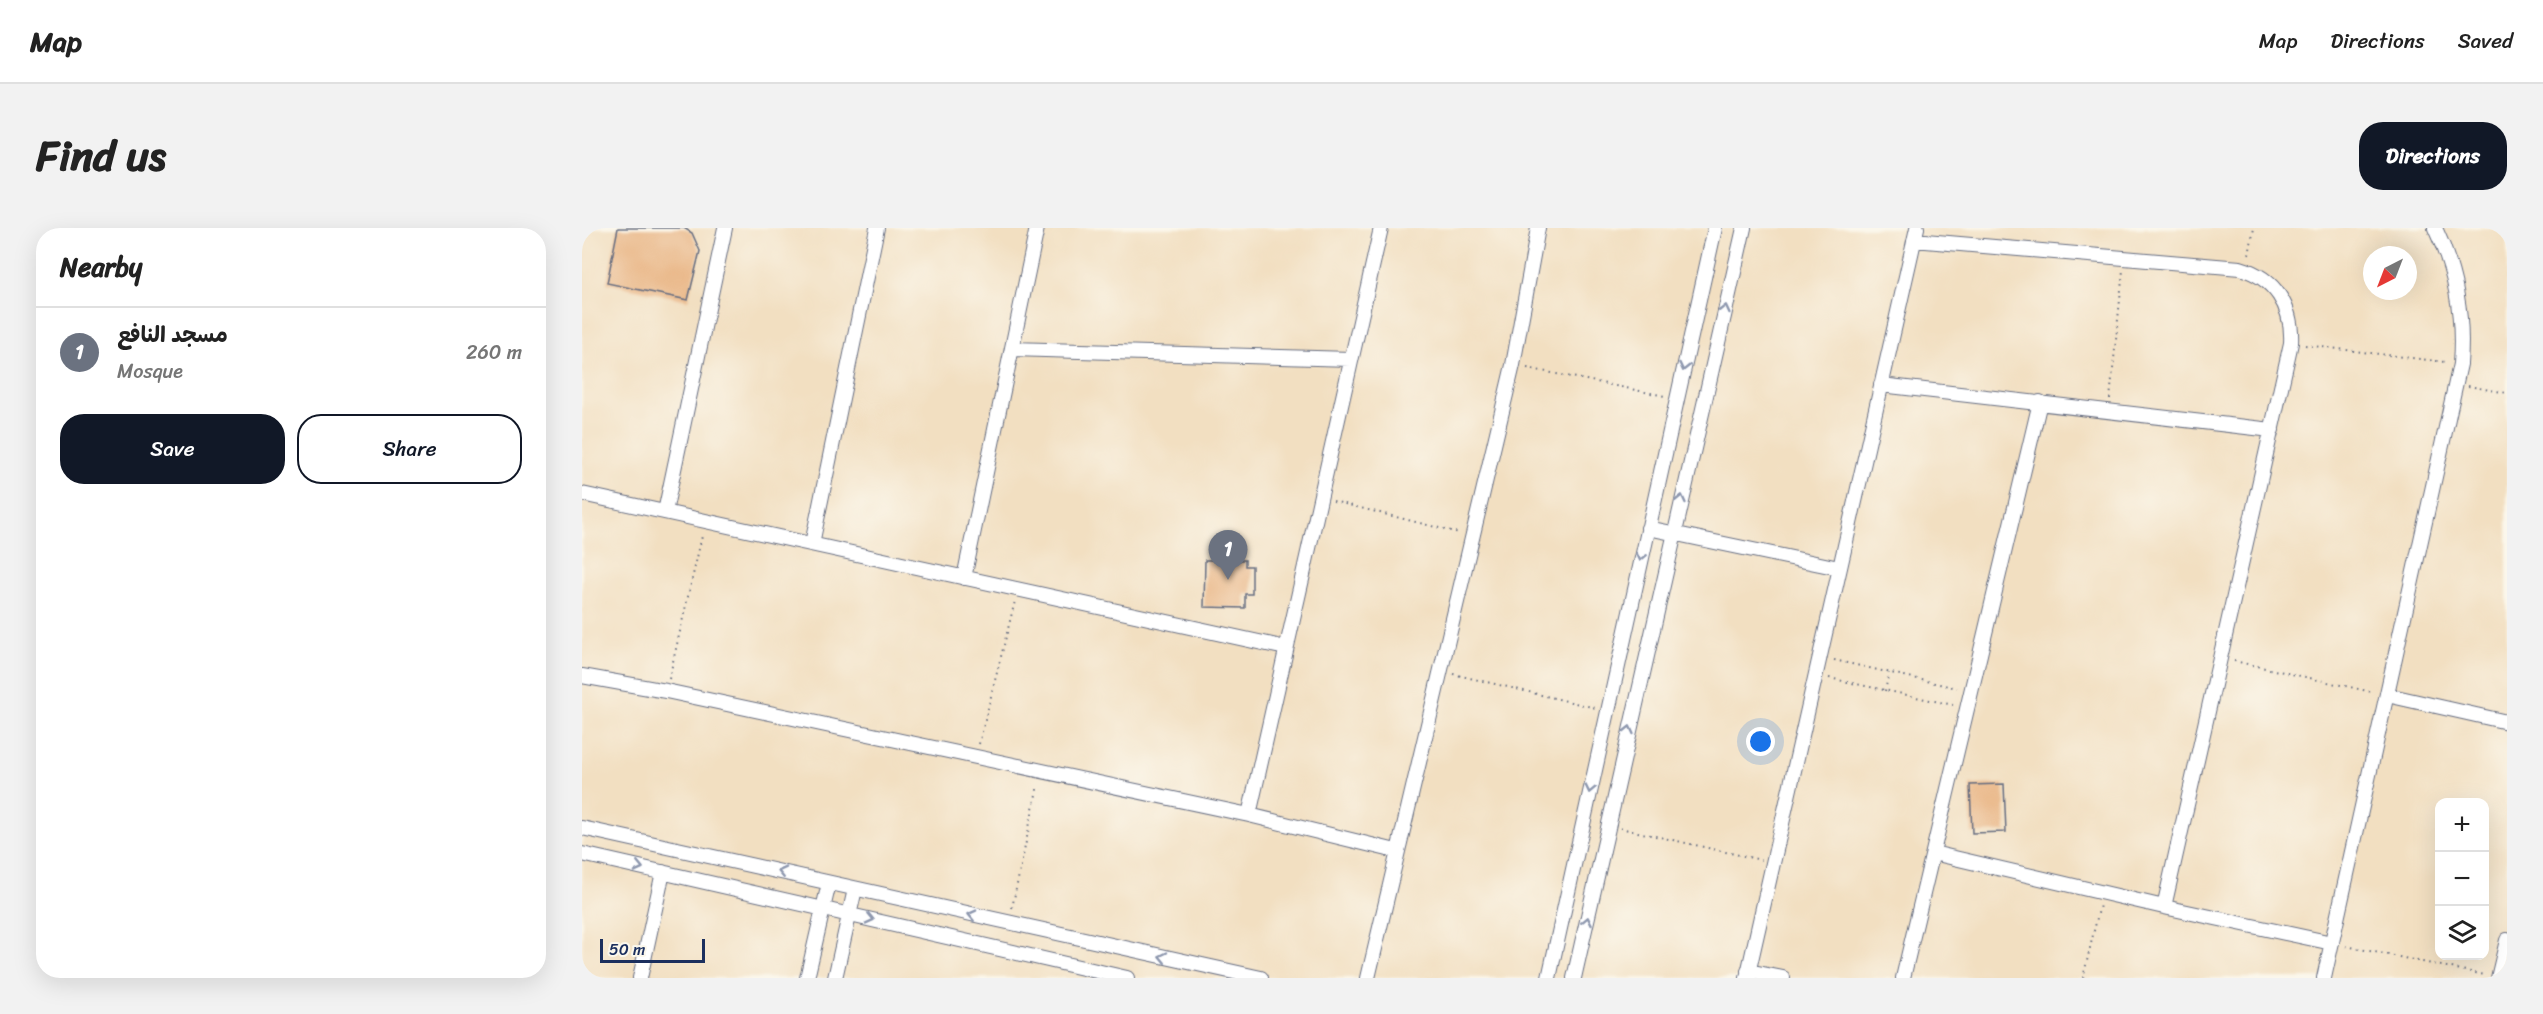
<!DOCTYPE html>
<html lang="en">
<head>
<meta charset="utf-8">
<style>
  :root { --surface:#fff; --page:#f2f2f2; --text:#222; --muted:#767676; --line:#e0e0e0; --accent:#111827 }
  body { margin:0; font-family:Sriracha,"Playpen Sans Arabic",sans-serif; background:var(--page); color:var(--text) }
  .controls { position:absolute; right:18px; bottom:18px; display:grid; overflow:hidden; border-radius:12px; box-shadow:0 6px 24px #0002 }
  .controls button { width:54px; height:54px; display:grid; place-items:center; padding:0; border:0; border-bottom:2px solid var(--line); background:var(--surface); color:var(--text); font:30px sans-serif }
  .compass { position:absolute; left:1781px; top:18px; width:54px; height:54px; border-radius:50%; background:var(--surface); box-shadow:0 6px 24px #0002; rotate:222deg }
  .scale { position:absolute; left:18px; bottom:15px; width:105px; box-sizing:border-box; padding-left:6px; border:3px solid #1b2f5e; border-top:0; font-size:16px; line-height:21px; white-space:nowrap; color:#1b2f5e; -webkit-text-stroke:4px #fbf7ec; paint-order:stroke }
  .you { position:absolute; left:1179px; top:514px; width:21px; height:21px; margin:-15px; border:4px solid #fff; border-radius:50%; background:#1a73e8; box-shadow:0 0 0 9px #1a73e833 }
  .badge { display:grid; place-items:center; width:39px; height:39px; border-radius:50%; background:var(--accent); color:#fff; font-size:20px; font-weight:700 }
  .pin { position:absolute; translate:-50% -50px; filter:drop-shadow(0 2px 3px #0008) }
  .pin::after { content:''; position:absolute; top:32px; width:21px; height:18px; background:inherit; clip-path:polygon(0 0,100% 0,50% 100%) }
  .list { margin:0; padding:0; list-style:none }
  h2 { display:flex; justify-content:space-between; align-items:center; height:78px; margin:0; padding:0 24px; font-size:26px }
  h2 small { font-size:20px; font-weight:400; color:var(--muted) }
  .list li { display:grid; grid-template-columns:39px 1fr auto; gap:18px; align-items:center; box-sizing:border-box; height:90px; padding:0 24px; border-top:2px solid var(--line) }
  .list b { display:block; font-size:22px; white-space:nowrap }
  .list p { margin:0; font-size:20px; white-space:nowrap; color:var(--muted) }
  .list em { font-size:20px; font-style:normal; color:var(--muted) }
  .actions { display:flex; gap:12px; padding:18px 24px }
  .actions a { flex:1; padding:14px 0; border:2px solid var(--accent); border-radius:24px; text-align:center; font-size:21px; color:var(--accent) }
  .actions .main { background:var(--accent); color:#fff }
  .icon { flex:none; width:33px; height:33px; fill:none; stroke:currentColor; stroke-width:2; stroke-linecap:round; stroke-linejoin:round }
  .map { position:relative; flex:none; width:1925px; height:750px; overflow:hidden; border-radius:24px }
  header { display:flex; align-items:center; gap:36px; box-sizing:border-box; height:84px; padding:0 30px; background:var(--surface); border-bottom:2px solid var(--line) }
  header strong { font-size:28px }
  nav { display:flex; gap:33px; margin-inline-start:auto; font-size:21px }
  .intro { display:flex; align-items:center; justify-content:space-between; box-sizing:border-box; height:144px; padding:0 36px }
  h1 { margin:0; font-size:42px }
  .button { padding:15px 27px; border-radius:24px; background:var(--accent); color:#fff; font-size:21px; font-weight:700 }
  main { display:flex; gap:36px; padding:0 36px }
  aside { flex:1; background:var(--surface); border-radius:24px; box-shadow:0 6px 24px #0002 }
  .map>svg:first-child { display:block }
</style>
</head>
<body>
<header>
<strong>Map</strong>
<nav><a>Map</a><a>Directions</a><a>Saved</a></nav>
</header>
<div class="intro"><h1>Find us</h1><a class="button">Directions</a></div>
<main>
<aside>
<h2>Nearby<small></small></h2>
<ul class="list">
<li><span class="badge" style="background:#6b7280">1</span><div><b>مسجد النافع</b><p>Mosque</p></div><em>260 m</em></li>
</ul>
<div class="actions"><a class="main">Save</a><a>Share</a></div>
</aside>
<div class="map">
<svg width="1925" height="750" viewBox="0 0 1925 750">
  <rect width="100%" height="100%" fill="#fbf7ec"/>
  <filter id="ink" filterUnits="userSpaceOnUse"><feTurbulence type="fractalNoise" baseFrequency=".0167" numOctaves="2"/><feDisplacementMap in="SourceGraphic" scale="12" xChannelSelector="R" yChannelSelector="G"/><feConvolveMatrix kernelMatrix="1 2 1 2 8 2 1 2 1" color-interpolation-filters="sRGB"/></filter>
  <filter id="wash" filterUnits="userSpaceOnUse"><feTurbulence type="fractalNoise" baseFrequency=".008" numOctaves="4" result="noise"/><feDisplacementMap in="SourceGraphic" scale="24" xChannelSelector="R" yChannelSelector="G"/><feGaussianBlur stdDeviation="1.35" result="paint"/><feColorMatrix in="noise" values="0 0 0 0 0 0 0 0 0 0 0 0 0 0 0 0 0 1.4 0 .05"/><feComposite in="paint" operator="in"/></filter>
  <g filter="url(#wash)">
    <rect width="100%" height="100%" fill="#f2dfc1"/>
    <g id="blocks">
      <path fill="#eab98b" d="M36 0H102L110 5 118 23 106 72 25 55Z
        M634 326H650L651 332H663V338H670V366H663V380L622 379 623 332H634Z
        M1422 556 1424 604 1390 605 1388 557Z"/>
    </g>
  </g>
  <g filter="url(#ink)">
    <use href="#blocks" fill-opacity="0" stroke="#666d81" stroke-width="1.5"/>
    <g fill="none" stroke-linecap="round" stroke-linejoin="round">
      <g stroke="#666d81" stroke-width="16">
        <path id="street" d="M1332 12 1658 40C1693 50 1711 79 1709 115L1582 679
          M430 121 769 131
          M1299 157 1690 202
          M0 266 704 420
          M83 284 143 0
          M1066 300 1257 340
          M230 316 295 0
          M382 350 455 0
          M0 448 84 463 667 587 814 623
          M1805 467 1925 494
          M667 587 799 0
          M0 600 679 750
          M1351 625 1582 679 1750 715
          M0 626 545 750
          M1166 743 1201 750
          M58 750 81 644
          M225 750 247 655
          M253 750 273 661
          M786 750 931 137 956 0
          M967 750 1133 0
          M992 750 1162 0
          M1165 750 1335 0
          M1321 750 1458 174
          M1742 750 1878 136C1882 87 1874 44 1853 0
          M1916 750 1925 712"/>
      </g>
      <path stroke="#666d81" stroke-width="2" stroke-dasharray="1.5 4.5" stroke-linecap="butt" d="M1667 27 1672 0
        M1723 117 1863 134
        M945 140 1083 168
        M1886 158 1925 165
        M1528 171 1541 42
        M751 273 877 305
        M1252 432 1375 460
        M1652 433 1790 464
        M871 446 1014 480
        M1247 450 1371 477
        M87 451 120 308
        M1303 463 1307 445
        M397 516 433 373
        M1038 600 1179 632
        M430 680 456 557
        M1764 718 1903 747
        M1501 750 1518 677"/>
      <use href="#street" stroke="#fff" stroke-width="14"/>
    </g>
    <defs><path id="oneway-chevron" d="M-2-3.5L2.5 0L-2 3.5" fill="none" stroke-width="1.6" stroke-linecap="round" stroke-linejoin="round" transform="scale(1.5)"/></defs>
    <g stroke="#8d97ae">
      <use href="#oneway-chevron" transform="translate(1143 81) rotate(-77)"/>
      <use href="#oneway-chevron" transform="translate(1102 139) rotate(103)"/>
      <use href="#oneway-chevron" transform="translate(1099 271) rotate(-77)"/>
      <use href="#oneway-chevron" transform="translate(1059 329) rotate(102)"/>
      <use href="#oneway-chevron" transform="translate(1047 502) rotate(-77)"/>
      <use href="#oneway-chevron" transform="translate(1008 561) rotate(102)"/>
      <use href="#oneway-chevron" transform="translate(57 639) rotate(13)"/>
      <use href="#oneway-chevron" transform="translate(200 644) rotate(-167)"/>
      <use href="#oneway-chevron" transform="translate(390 687) rotate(-167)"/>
      <use href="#oneway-chevron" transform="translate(288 691) rotate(13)"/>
      <use href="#oneway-chevron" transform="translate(1005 693) rotate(-78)"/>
      <use href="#oneway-chevron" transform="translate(581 729) rotate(-168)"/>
    </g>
  </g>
</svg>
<div class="controls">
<button>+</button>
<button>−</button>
<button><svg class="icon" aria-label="layers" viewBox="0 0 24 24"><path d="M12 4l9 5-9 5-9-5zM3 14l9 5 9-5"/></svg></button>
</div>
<svg class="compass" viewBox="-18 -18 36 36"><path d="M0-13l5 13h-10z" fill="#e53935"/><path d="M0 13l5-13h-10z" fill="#767676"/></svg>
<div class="scale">50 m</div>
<div class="you"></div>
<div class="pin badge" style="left:646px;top:352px;background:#6b7280">1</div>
</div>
</main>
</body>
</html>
